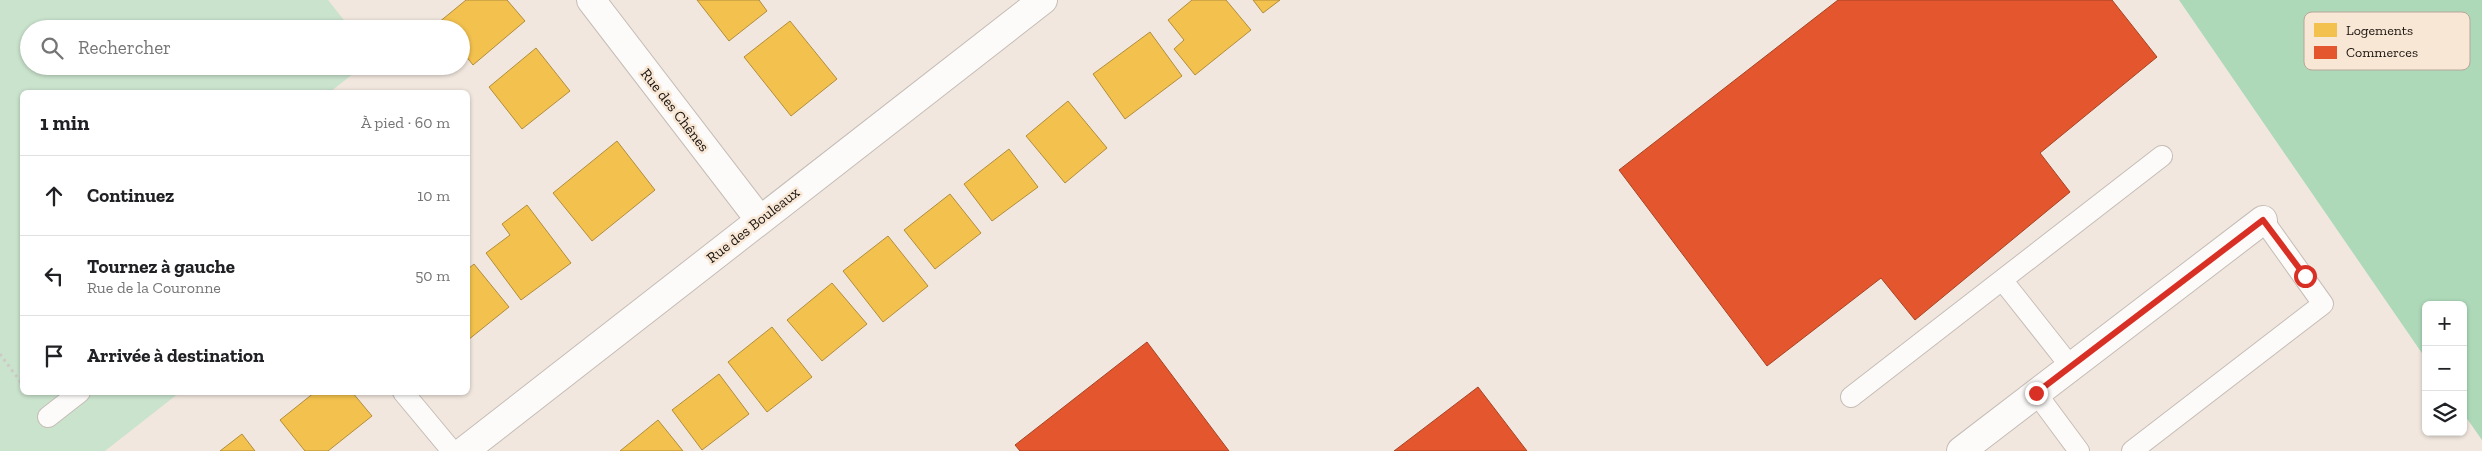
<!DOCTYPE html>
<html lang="fr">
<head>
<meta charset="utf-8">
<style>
  :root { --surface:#fff; --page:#f6f6f6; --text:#202124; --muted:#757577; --line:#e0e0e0 }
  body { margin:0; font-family:"Zilla Slab",serif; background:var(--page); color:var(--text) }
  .controls { position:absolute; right:15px; bottom:15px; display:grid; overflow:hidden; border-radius:8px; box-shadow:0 1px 4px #0004 }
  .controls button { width:45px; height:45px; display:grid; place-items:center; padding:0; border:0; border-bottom:1px solid var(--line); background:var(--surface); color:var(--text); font:25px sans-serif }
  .stop { position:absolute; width:15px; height:15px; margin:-11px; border:4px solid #d93025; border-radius:50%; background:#fff }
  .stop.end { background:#d93025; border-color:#fff; box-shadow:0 1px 5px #0008 }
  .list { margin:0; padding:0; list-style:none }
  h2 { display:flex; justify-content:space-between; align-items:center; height:65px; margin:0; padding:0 20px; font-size:21px }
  h2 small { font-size:16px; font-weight:400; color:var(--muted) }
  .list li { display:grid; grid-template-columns:32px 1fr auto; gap:15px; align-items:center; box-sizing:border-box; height:80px; padding:0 20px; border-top:1px solid var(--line) }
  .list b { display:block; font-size:19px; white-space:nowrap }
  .list p { margin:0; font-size:16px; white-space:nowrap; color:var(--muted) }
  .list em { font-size:16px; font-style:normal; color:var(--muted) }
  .icon { flex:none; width:28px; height:28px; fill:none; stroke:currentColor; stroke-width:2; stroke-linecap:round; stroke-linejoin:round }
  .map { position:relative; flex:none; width:2482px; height:451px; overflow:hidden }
  .search { position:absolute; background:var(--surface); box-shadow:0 1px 4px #0004; left:20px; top:20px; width:450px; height:55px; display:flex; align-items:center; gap:12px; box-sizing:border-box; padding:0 18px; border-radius:28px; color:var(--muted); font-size:19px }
  .panel { position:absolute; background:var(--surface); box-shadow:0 1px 4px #0004; left:20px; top:90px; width:450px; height:305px; border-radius:8px }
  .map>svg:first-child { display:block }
</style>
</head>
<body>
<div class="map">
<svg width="2482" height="451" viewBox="0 0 2482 451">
  <rect width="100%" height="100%" fill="#f1e7de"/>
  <path fill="#cae3cd" d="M0 0H328L351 29H29V66H363L330 92H22V392L179 393 105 451H0Z"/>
  <path fill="#add9b9" d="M2179 0H2482V440L2463 413V305H2426V359Z"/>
  <path fill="#f2c14e" stroke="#b18d3b" d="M466 0H507L525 21 473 65 461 50V29H443L438 23Z
    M697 0H759L767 11 729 41Z
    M1192 0H1226L1251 30 1195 75 1174 49 1184 40 1168 20Z
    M1253 0H1280L1263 13Z
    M790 21 837 79 791 116 744 57Z
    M1150 32 1182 76 1125 119 1093 74Z
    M536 48 570 91 522 129 489 87Z
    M1068 101 1107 148 1065 183 1026 136Z
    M617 141 655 190 592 241 553 193Z
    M1009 149 1038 187 992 221 964 184Z
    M950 194 981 233 935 269 904 230Z
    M527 205 571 263 521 300 486 253 510 235 502 224Z
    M888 236 928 286 883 322 843 271Z
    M474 264 509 307 468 340V269Z
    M832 283 867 324 822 361 787 320Z
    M772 327 812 377 767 412 728 362Z
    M719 374 749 414 702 450 672 410Z
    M315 392H352L372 416 328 451H305L280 420Z
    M658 420 683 451H620Z
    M242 434 255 451H220Z"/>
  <path fill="#e4572e" stroke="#a74324" d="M1838 0H2112L2157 57 2040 153 2070 192 1915 320 1881 278 1767 366 1619 170Z
    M1147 342 1229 451H1020L1015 445Z
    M1478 387 1527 451H1394Z"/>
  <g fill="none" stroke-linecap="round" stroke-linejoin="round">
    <g stroke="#c5bdb6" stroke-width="22">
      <path id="service" d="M2003 281 2071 367
        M403 392 452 451
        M2036 393 2079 451
        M1851 397 2162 156
        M48 417 80 392
        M2132 451 2323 304 2263 220"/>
    </g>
    <g stroke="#c5bdb6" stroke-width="30">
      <path id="minor" d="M591 0 759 219
        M464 451 1043 0
        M1961 451 2263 220"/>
    </g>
    <path stroke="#cdc9c7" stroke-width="3" stroke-dasharray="2.5 4" stroke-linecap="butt" d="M0 354 22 384"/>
    <use href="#service" stroke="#fdfbfa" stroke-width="20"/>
    <use href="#minor" stroke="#fdfbfa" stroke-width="28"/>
  </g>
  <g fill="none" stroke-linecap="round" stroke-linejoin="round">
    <path stroke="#d93025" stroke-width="6" d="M2036 393 2263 220 2305 276"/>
  </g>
  <g text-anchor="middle" stroke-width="5" stroke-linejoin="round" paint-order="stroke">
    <g font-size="15" fill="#19130e" stroke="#f9e7d6">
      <text transform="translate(675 110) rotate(52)" y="5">Rue des Chênes</text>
      <text transform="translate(753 225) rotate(-38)" y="5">Rue des Bouleaux</text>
    </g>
  </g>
  <rect x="2304" y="12" width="166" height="58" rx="8" fill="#f9e7d6" stroke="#b6a79a" stroke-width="1"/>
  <rect x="2314" y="23" width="23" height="14" fill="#f2c14e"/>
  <rect x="2314" y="46" width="23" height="13" fill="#e4572e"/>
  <g font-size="14" fill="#19130e">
    <text x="2346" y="35">Logements</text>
    <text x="2346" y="57">Commerces</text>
  </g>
</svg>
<div class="controls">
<button>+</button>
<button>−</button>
<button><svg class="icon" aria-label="layers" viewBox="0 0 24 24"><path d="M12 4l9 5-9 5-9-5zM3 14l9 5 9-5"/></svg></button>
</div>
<div class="stop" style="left:2305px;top:276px"></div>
<div class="stop end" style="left:2036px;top:393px"></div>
<div class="search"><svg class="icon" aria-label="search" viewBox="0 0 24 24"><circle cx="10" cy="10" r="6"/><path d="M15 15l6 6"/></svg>Rechercher</div>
<section class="panel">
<h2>1 min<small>À pied · 60 m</small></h2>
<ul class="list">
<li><svg class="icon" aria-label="ahead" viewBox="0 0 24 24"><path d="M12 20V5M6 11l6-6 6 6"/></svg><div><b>Continuez</b></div><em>10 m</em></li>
<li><svg class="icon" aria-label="left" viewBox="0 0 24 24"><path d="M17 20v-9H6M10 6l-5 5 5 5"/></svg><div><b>Tournez à gauche</b><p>Rue de la Couronne</p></div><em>50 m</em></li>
<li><svg class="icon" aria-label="arrive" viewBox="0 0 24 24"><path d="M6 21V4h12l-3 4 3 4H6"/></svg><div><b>Arrivée à destination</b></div></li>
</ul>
</section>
</div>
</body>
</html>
